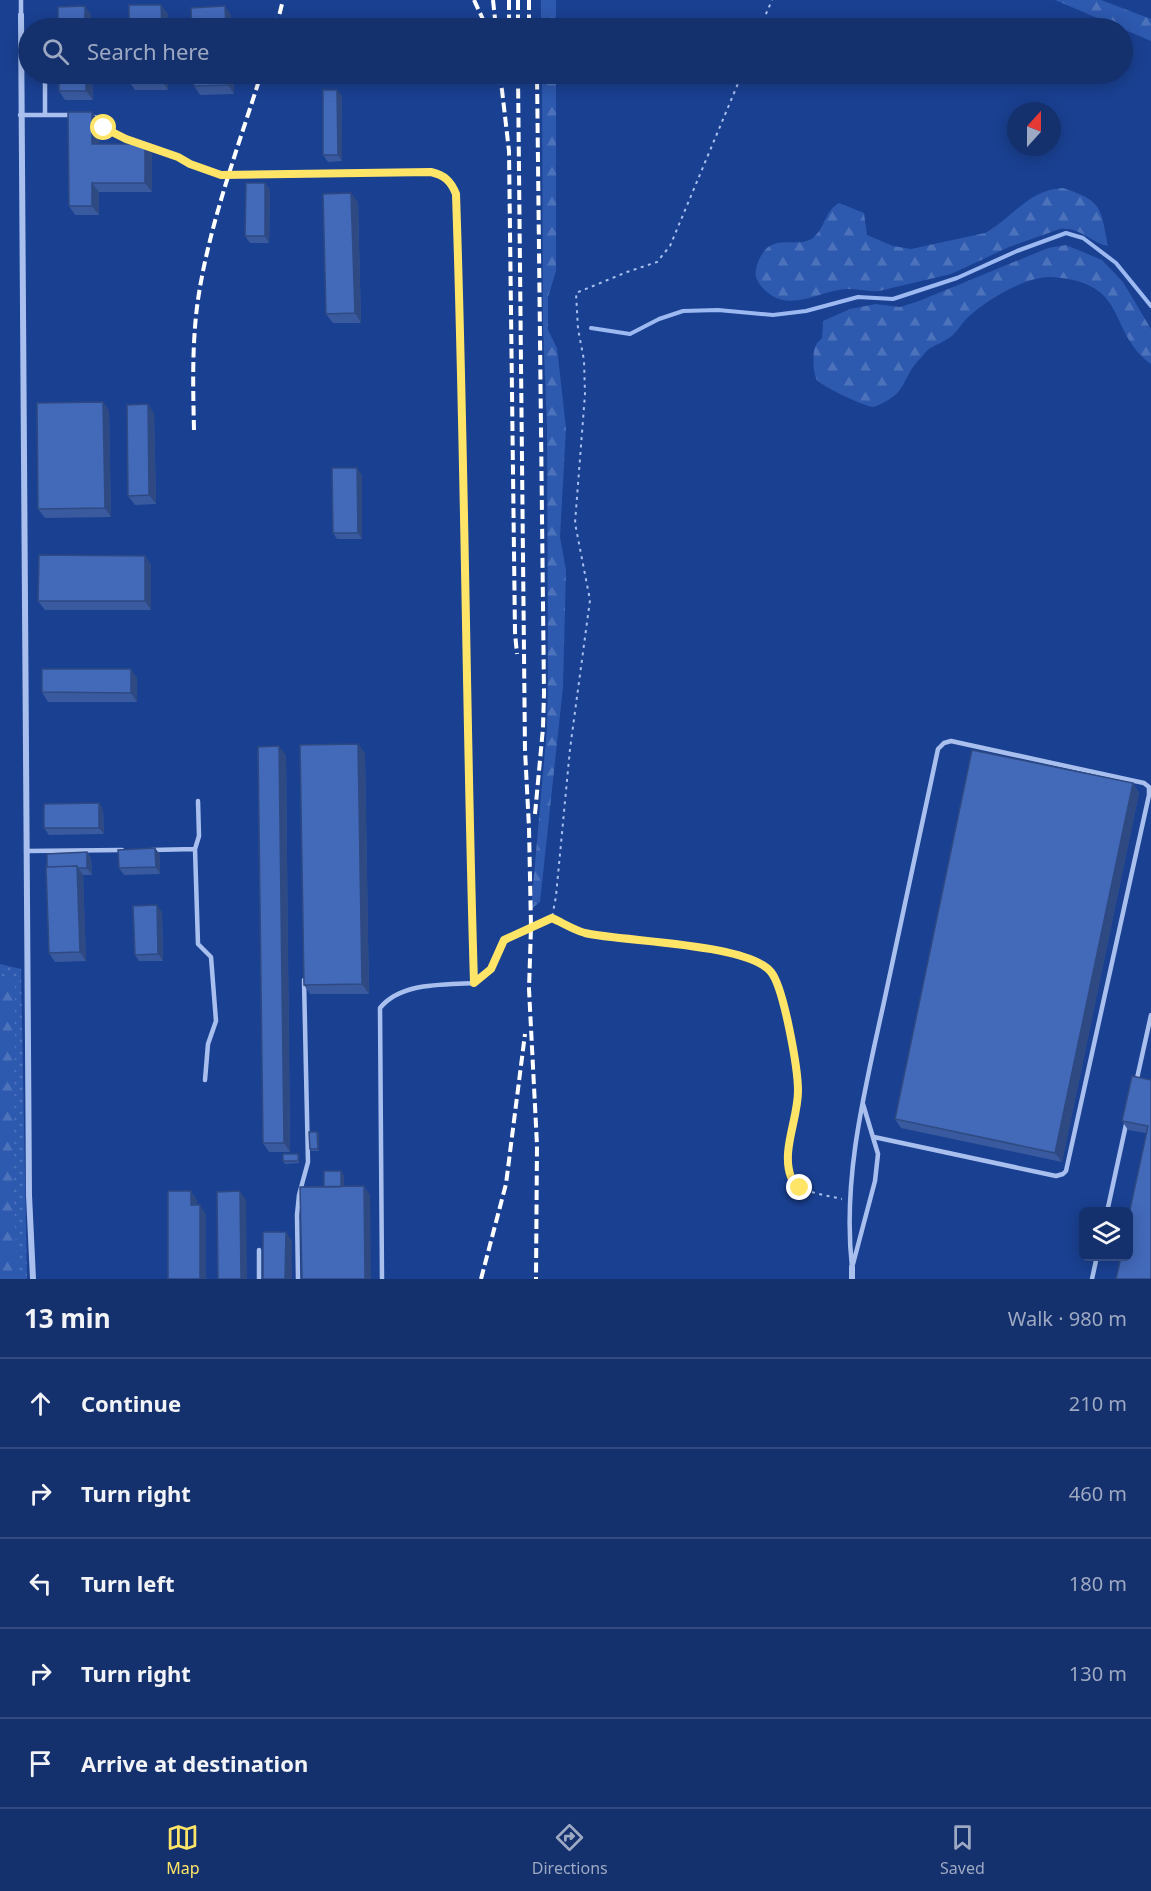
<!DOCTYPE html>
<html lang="en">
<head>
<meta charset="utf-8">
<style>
  :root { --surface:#14306d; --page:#213c75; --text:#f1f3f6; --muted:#9da9c2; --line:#334b80; --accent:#ffe567 }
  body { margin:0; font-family:"Noto Sans",sans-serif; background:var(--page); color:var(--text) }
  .controls { position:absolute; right:18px; bottom:18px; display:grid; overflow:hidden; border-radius:9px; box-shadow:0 3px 15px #0003 }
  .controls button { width:54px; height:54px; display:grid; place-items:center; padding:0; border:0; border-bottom:2px solid var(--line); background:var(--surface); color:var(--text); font:30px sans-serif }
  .compass { position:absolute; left:1007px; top:102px; width:54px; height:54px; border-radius:50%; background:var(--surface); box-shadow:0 3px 15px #0003; rotate:21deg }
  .stop { position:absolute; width:18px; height:18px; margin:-14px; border:4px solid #ffe567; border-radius:50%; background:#fff }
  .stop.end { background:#ffe567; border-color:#fff; box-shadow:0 2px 6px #0008 }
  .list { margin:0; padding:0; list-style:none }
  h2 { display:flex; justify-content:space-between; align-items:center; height:78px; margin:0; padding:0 24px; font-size:26px }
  h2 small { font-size:20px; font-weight:400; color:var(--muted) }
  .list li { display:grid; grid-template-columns:39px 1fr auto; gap:18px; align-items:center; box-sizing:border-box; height:90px; padding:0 24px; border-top:2px solid var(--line) }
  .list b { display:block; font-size:22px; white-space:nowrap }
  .list em { font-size:20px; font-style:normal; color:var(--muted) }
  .icon { flex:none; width:33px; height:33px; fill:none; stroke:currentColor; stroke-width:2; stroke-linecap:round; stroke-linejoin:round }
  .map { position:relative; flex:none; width:1151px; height:1279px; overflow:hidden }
  .search { position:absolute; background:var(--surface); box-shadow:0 3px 15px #0003; left:18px; right:18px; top:18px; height:66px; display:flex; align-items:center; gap:15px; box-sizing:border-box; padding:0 21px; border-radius:33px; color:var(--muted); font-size:22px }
  .sheet { height:528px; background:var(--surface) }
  nav { display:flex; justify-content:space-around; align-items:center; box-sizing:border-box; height:84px; border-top:2px solid var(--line); background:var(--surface); font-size:16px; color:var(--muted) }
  nav a { display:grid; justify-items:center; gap:3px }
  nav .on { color:var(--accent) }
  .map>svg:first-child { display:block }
</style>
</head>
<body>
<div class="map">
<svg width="1151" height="1279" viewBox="0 0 1151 1279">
  <defs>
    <pattern id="grass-dots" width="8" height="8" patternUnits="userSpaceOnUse" patternTransform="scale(1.5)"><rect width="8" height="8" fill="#2d59af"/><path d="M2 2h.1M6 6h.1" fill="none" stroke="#4c72bb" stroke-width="1.8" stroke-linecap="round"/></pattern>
    <pattern id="forest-firs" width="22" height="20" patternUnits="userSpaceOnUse" patternTransform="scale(1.5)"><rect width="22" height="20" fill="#2d59af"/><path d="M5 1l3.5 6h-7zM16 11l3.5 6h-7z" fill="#4c72bb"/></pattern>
  </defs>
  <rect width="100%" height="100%" fill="#1a4091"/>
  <path fill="url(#grass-dots)" d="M0 964 21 969 27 1279H0Z"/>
  <path fill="url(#forest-firs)" d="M541 0H556V28H541Z
    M1055 0H1101L1151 19V41Z
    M542 74H556V271L548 297V330L557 348 566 428 560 537 566 570 563 687 540 902 531 909 547 728 548 672 547 426 543 328Z
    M1063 188C1102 201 1101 207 1108 246 1091 243 1081 227 1060 229L1009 247 951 274 879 291C868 292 858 289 847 289 820 290 792 313 767 292 762 288 758 283 756 277 754 268 761 253 767 248 781 236 802 249 815 236 826 225 825 211 839 203L864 213 867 235 893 246 911 249 985 233C1013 218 1027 190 1063 188Z
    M1066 245 1102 260 1123 282 1151 329V364C1105 329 1131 283 1052 277 1027 275 985 301 967 318 962 323 958 330 953 335 946 341 937 344 929 349 925 352 921 358 917 362 902 379 907 391 883 403 880 404 877 406 874 407 865 407 823 387 817 380 813 374 812 351 816 345 817 342 820 341 822 338L823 321 850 309 876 304 900 307 919 301 1048 248Z
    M6 980H15L14 1193 17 1279H0V982Z"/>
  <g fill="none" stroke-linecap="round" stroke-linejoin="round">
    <path stroke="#9cb9f1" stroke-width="4" d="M591 328 630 334 659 319 683 311 718 310 773 315 806 311 858 297 893 299 957 278 1017 251 1066 233 1083 238 1116 263 1151 306"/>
    <path stroke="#a9c0ef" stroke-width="2" stroke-dasharray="3 4.5" stroke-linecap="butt" d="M760 28 772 0
      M552 918C563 923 574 930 585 933 621 942 756 943 773 975 785 998 800 1068 798 1094 797 1115 782 1161 792 1179 800 1193 827 1195 842 1199
      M482 976 491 969 504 941 552 918 556 896 570 749 590 600 575 523 585 394 584 360 578 329 576 293 627 272 657 262 670 246 742 74"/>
    <path stroke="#a9c0ef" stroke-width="4.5" d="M21 15V0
      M44 26V28
      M45 74V115
      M20 115H73
      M90 116 97 118 104 128 126 139 178 157 190 164 221 175 431 172C444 175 451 181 456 194 465 457 466 720 474 983 443 985 401 982 380 1008L382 1279
      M198 801 199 836 195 849 198 944 211 957 216 1021 208 1044 205 1080
      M152 850 195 849
      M26 851 122 850
      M1136 1083 1151 1015
      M1107 1212 1127 1120
      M259 1250V1279
      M853 1264 875 1181 878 1154 863 1104
      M852 1267C842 1178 865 1089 884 1002 902 918 920 834 938 749L944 743 951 741 1144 783 1149 787V795L1066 1171 1063 1174 1056 1176 874 1137
      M298 1279 297 1215 299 1195 308 1162 304 980
      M1092 1279 1097 1256"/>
    <path stroke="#a9c0ef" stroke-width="6" d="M21 15 29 1195 33 1279
      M852 1267V1279"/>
    <path stroke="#fff" stroke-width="4" stroke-dasharray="10 4.5" stroke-linecap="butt" d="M474 0 487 28
      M493 0 496 28
      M509 0V28
      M518 0V28
      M529 0V28
      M276 28 283 0
      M498 74 502 90 509 151 515 633 517 654
      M518 74 525 750 529 828 531 927 529 989 537 1145 536 1279
      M194 430C193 389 192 348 197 307 207 230 238 148 261 74
      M535 814 543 728 544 693 537 74
      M481 1279 506 1184 525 1034"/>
  </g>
  <path fill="#3a5a9f" d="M59 74H92L93 100H65L59 91Z
    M129 74H168V90H135L129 81Z
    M233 74 234 94 200 95 194 86Z
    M337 90 342 96V161L328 162 323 155Z
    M99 121V144H145L152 153V192H99V215H75L69 206Z
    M265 183 270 190 269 243H250L245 236Z
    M358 202 361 323H333L326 314Z
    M103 402 109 411 111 517 45 518 38 509Z
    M154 413 156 504 135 505 128 496Z
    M362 475V539H337L333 533Z
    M145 556 151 565V610H45L38 601Z
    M137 678V702H48L42 692Z
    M365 753 369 994H310L304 985Z
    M286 755 290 1152H269L263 1143Z
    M1133 783 1139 793 1062 1162 901 1128 895 1119Z
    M99 803 103 810 104 834 49 835 44 828Z
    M155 848 160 855V874L124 875 119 868Z
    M87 852 91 859 92 875H83L86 961 55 962 49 953 47 867Z
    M162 912 163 961H139L135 955Z
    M1151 1080V1279L1146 1133 1128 1130 1122 1121Z
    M317 1132 319 1134V1151H311L310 1149Z
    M298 1154 299 1156V1163L285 1164 283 1161Z"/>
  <path fill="#2f4a82" d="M161 5 168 14V28H162Z
    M85 6 91 15V28H85Z
    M225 6 231 15 232 28H226Z
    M86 74H92L93 100 86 91Z
    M162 74H168V90L162 81Z
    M227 74H233L234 94 228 85Z
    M337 90 342 96V161L338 155Z
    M92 112 99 121V153L92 144Z
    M145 144 152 153V192L145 183Z
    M92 183 99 192V215L92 206Z
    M265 183 270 190 269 243 265 236Z
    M351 193 358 202 361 323 355 313Z
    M103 402 109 411 111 517 105 508Z
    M148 404 154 413 156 504 149 495Z
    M357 468 362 475V539L358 533Z
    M145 556 151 565V610L145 601Z
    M131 669 137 678V702L131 693Z
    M358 744 365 753 369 994 362 984Z
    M279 746 286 755 290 1152 284 1143Z
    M1133 783 1139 793 1062 1162 1055 1153Z
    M99 803 103 810 104 834 99 828Z
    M155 848 160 855V874L156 867Z
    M87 852 91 859 92 875 87 868Z
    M77 866 83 875 86 961 80 952Z
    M157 905 162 912 163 961 158 954Z
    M317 1132 319 1134V1151L318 1149Z
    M341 1171 344 1175V1195L341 1191Z
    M364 1186 370 1195 371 1279H365Z
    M191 1191 197 1200V1214L191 1205Z
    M240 1191 246 1200 247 1279H241Z
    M200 1205 206 1214V1279H200Z
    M286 1232 292 1241V1279H285Z"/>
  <path fill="#4369b9" stroke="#2f4a82" stroke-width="1.5" d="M129 5H161L162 28H129Z
    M85 6V28H58V7Z
    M225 6 226 28H192L191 8Z
    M59 74H86V91H59Z
    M129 74H162V81H129Z
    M193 74H227L228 85 194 86Z
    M323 90H337L338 155H323Z
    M68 112H92V144H145V183H92V206H69Z
    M246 183H265V236H245Z
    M351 193 355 313 326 314 323 194Z
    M103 402 105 508 38 509 37 403Z
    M148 404 149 495 128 496 127 405Z
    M332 468H357L358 533H333Z
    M39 555 145 556V601H38Z
    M42 669H131V693L42 692Z
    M358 744 362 984 304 985 300 745Z
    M279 746 284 1143H263L258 747Z
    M972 750 1133 783 1055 1153 895 1119Z
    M99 803V828H44V804Z
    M155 848 156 867 119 868 118 850Z
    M87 852V868H78L77 866 47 867V854Z
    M77 866 80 952 49 953 46 867Z
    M157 905 158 954 135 955 133 906Z
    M1132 1076 1151 1080V1279H1116L1121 1257H1128V1219L1148 1126 1122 1121Z
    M309 1132H317L318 1149H310Z
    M283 1154H298V1161H283Z
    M324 1171H341V1187H324Z
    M364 1186 365 1279H302L300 1187Z
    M168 1191H191V1205H200V1279H168Z
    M240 1191 241 1279H218L217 1192Z
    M263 1232H286L285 1279H263Z"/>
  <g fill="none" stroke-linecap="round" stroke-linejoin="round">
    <path stroke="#ffe567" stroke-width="8" d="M104 128 126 139 178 157 190 164 221 175 431 172C444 175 451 181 456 194 465 457 466 720 474 983L491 969 504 940 552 918C563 923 574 930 585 933 624 942 748 943 771 972 784 988 798 1069 798 1091 798 1119 781 1151 791 1177 793 1181 797 1185 800 1188"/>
  </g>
</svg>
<div class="controls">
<button><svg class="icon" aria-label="layers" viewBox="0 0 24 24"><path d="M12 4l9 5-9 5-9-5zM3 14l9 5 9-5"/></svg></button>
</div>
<svg class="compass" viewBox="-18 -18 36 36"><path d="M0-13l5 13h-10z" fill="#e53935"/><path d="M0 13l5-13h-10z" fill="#9da9c2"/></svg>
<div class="stop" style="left:104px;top:128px"></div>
<div class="stop end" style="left:800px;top:1188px"></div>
<div class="search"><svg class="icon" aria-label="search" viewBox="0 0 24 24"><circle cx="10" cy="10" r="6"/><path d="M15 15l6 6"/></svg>Search here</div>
</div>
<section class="sheet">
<h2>13 min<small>Walk · 980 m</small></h2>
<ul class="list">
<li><svg class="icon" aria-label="ahead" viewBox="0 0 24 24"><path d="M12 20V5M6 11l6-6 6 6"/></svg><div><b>Continue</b></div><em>210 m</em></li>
<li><svg class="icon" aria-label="right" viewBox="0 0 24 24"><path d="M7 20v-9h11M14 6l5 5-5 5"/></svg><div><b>Turn right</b></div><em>460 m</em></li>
<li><svg class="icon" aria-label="left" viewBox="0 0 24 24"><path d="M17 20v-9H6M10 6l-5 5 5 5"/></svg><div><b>Turn left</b></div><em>180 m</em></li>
<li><svg class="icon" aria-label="right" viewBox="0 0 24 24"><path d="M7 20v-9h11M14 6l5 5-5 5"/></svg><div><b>Turn right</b></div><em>130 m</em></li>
<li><svg class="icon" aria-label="arrive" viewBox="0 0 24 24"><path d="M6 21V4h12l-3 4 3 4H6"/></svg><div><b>Arrive at destination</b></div></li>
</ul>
</section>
<nav>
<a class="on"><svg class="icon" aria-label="map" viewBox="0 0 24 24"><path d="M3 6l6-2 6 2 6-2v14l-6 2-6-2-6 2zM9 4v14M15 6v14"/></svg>Map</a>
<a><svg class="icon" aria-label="directions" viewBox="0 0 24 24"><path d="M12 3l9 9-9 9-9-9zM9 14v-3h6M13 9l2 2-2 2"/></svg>Directions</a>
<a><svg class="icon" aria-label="saved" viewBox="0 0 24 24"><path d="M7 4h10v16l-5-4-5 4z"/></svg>Saved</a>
</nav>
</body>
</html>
